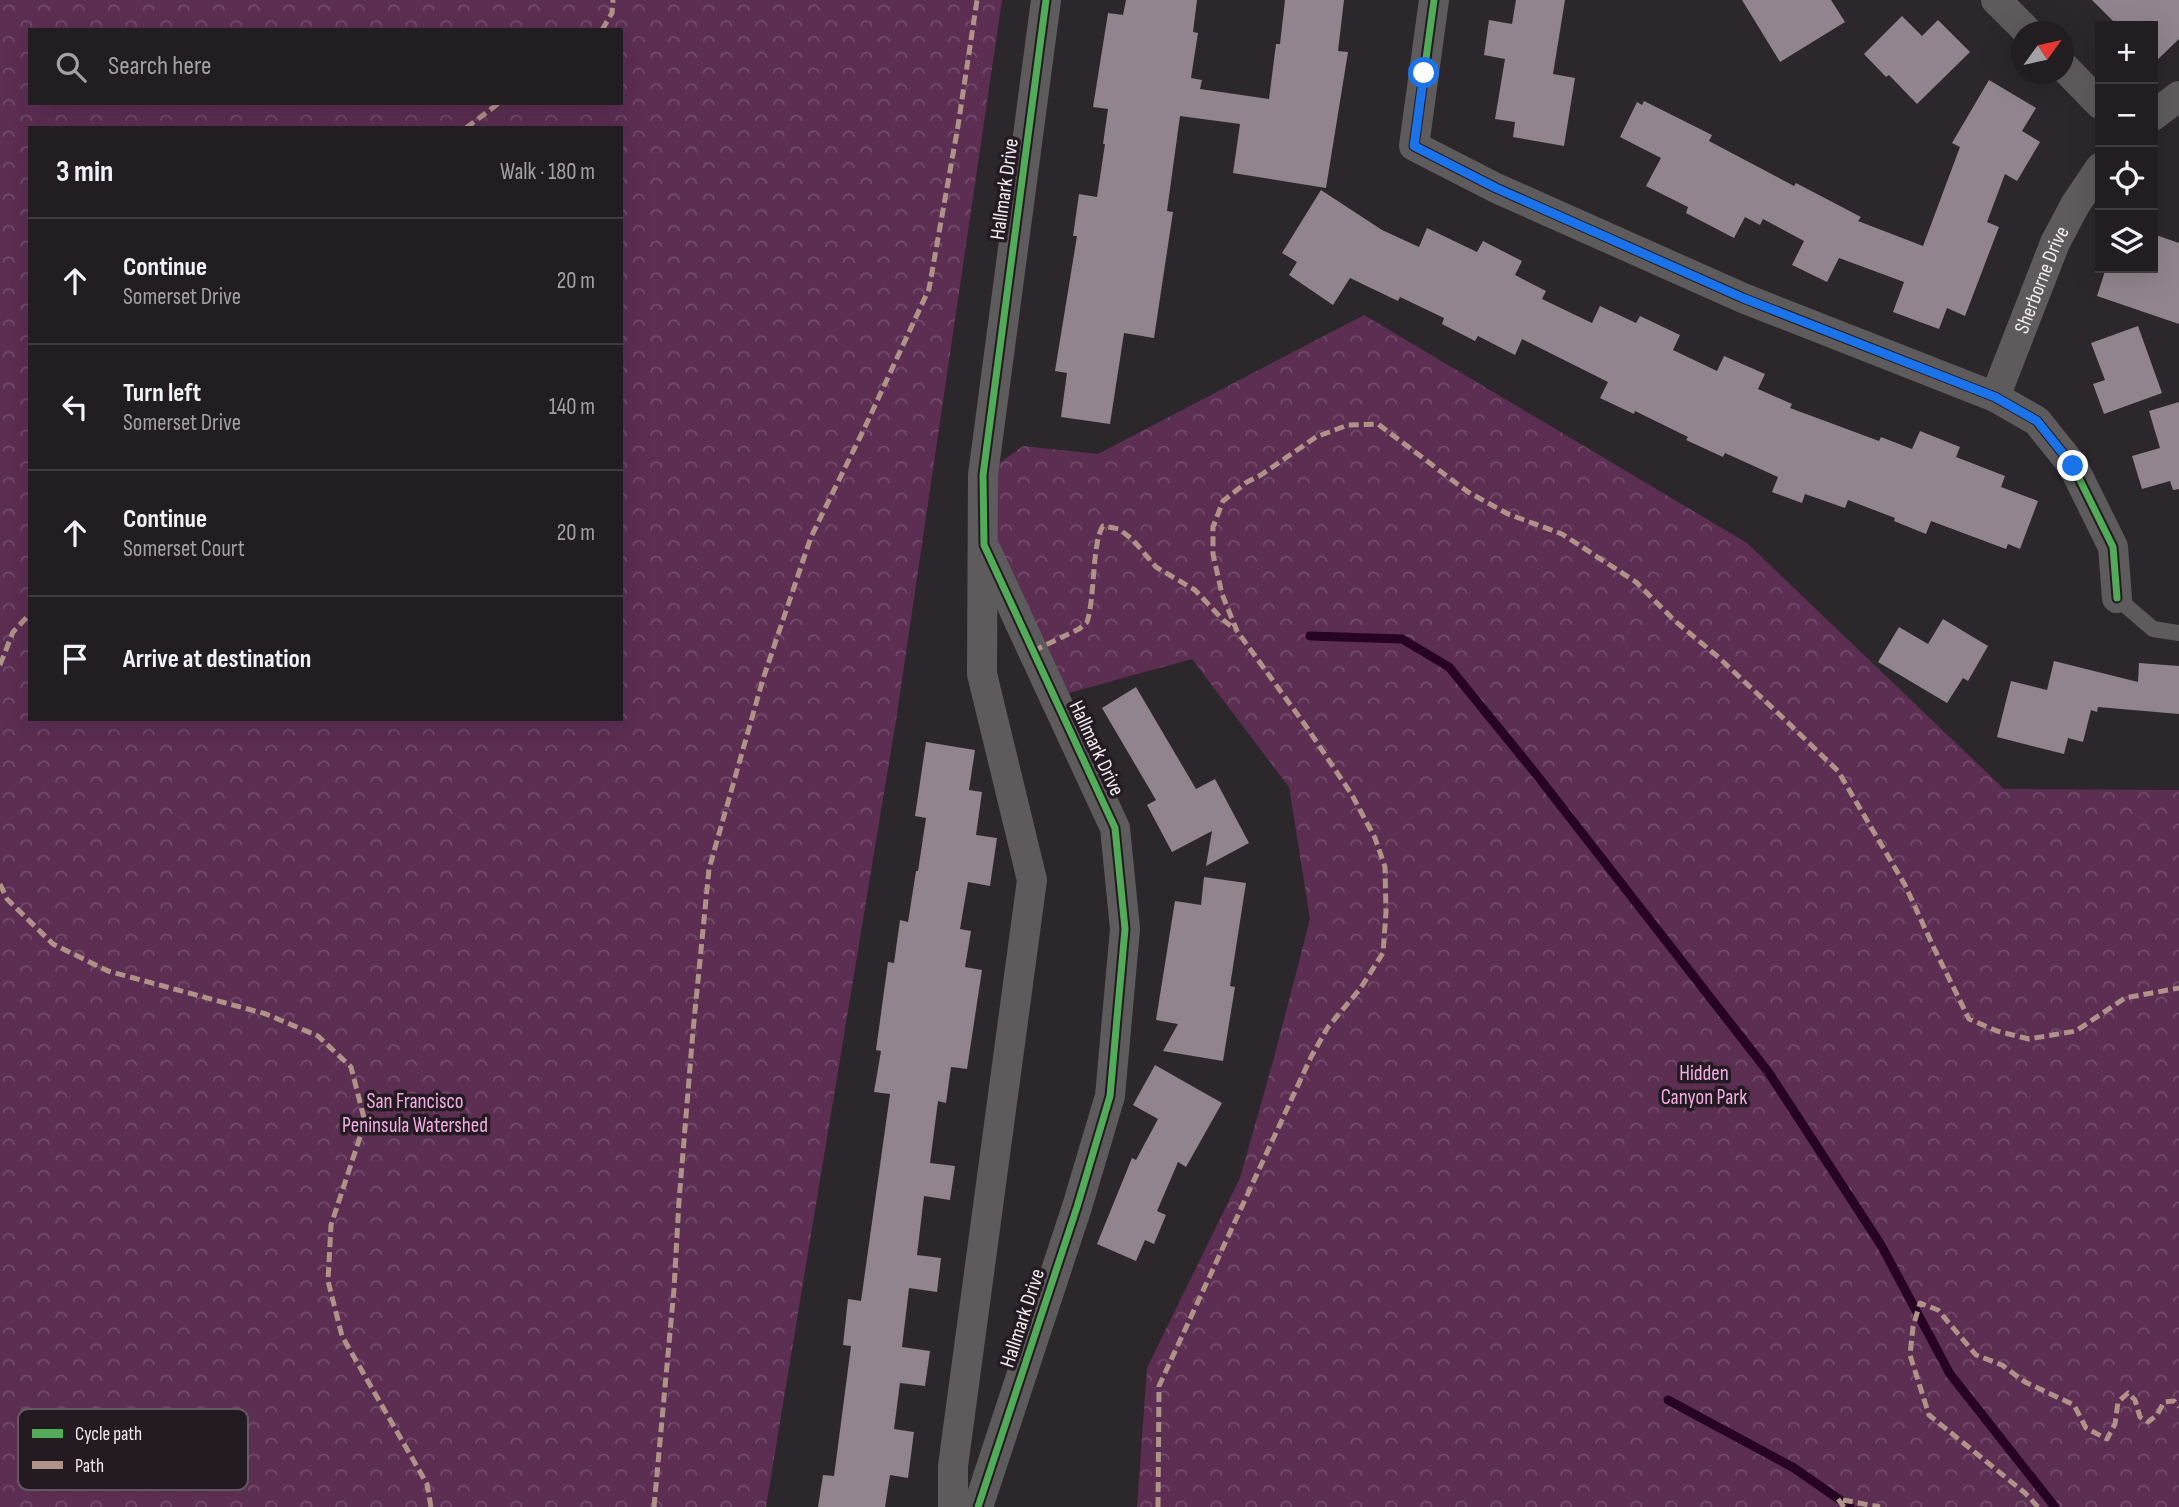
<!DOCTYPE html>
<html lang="en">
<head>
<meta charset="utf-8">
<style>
  :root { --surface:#211d20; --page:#2d2a2d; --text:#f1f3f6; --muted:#a2a2a5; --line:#3e3b3e }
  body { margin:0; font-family:"Sofia Sans Condensed",sans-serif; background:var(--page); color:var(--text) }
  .controls { position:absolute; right:21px; top:21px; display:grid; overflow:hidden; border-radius:0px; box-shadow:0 7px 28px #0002 }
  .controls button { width:63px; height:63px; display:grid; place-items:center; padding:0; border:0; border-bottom:2px solid var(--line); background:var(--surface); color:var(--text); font:35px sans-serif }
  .compass { position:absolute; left:2011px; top:21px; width:63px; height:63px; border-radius:50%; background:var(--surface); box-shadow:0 7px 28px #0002; rotate:57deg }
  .stop { position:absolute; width:21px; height:21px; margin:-16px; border:5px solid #1a73e8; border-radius:50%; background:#fff }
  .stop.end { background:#1a73e8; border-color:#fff; box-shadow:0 2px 7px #0008 }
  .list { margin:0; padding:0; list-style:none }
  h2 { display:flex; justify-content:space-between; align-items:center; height:91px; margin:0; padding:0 28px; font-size:30px }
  h2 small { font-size:23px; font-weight:400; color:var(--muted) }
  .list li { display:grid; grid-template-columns:46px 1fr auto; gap:21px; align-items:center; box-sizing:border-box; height:126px; padding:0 28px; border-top:2px solid var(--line) }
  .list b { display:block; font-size:26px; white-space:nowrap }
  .list p { margin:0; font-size:23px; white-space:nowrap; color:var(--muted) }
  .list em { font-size:23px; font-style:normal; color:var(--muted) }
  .icon { flex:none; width:38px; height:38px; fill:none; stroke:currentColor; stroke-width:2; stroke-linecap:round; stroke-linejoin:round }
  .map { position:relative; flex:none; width:2179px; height:1507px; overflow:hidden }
  .search { position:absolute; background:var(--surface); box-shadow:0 7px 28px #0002; left:28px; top:28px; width:595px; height:77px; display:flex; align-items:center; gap:18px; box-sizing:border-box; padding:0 24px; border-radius:0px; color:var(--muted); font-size:26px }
  .panel { position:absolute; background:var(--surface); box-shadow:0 7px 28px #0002; left:28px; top:126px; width:595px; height:595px; border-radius:0px }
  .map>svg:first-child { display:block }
</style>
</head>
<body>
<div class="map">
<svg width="2179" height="1507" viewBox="0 0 2179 1507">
  <defs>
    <pattern id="park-crowns" width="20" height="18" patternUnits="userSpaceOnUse" patternTransform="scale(1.75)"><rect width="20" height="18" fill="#5c2e52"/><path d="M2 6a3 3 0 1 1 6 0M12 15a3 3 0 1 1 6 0" fill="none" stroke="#744c6b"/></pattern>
  </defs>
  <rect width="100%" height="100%" fill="#2c272a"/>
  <path fill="url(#park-crowns)" fill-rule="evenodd" d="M0 0H1002L897 714 766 1507H0ZM30 30H621V103H30ZM30 128H621V719H30Z
    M1364 315 1747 543 2004 789 2179 790V1507H1137L1147 1368 1240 1178 1275 1054 1310 919 1289 787 1192 659 1054 697 984 545 983 475 1023 446 1098 454Z"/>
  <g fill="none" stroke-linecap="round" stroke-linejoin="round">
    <path stroke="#270422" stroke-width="9" d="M1310 636 1402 639 1449 667 1536 774 1769 1073 1881 1245 1950 1374 2055 1507
      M1668 1400 1794 1468 1850 1507"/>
  </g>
  <path fill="#91848e" d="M1126 0H1197L1193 32 1198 33 1191 78 1202 80 1200 89 1269 99 1276 44H1280L1285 0H1344L1338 51 1348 52 1326 188 1233 173 1240 124 1180 116 1167 211 1173 212 1154 338 1124 333 1110 424 1061 417 1067 373 1055 371 1077 236H1073L1079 194 1097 197 1105 144H1103L1108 109 1093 107 1108 13 1123 15Z
    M1516 0H1565L1553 74 1575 78 1564 146 1513 137 1515 122 1495 119 1505 59 1484 55 1489 20 1512 24Z
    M1742 0H1831L1845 22 1780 62Z
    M2092 0H2179V39L2153 64V26H2118Z
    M1902 16 1922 36 1938 20 1970 52 1917 104 1889 75 1886 77 1864 54Z
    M1989 80 2036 108 2022 131 2040 142 2017 181 2005 174 1987 222 1999 227 1965 316 1947 308 1939 329 1893 312 1904 282 1839 258 1827 282 1792 265 1804 241 1763 219 1760 225 1745 217 1734 238 1686 213 1688 207 1646 186 1661 158 1620 137 1637 102 1642 105 1644 101 1712 135 1709 141 1794 186 1796 183 1861 217 1858 221 1923 246 1960 147 1952 143Z
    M1321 190 1382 230 1419 247 1427 228 1477 252 1483 241 1522 261 1515 275 1546 291 1542 299 1592 323 1600 306 1636 323 1640 316 1680 335 1673 350 1717 371 1724 356 1765 374 1758 389 1792 404 1790 408 1879 441 1881 437 1912 449 1920 431 1960 447 1956 457 2005 476 2001 487 2038 501 2020 549 2008 544 2006 549 1931 521 1926 534 1894 521 1895 518 1848 500 1845 508 1805 494 1802 503 1772 492 1778 477 1725 453 1723 457 1686 440 1688 437 1635 411 1634 414 1600 398 1608 382 1522 339 1515 355 1478 336 1475 341 1442 324 1444 318 1400 297 1398 301 1350 278 1333 305 1289 275 1297 262 1282 253Z
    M2153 234 2179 243V324L2097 296 2106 268H2153Z
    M2138 326 2162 393 2104 414 2093 384 2105 380 2091 343Z
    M2179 402V489L2173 490 2170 481 2142 489 2132 456 2160 448 2149 411Z
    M1943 619 1988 646 1968 681 1963 678 1947 703 1878 662 1899 627 1928 644Z
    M2054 661 2138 682 2139 663 2179 666V714L2098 707 2097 712 2091 710 2083 742 2068 738 2064 754 1997 737 2011 681 2047 690Z
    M1136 687 1196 789 1215 779 1249 843 1206 866 1212 831 1172 852 1147 805 1156 800 1102 708Z
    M926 742 975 750 969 790 982 792 976 835 997 838 990 886 968 882 960 929 971 931 965 967 982 970 967 1069 951 1067 946 1103 938 1101 930 1163 955 1166 950 1200 924 1196 917 1255 941 1258 937 1292 909 1288 902 1347 930 1351 925 1386 900 1383 894 1429 914 1432 908 1478 890 1475 885 1507H818L823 1475 834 1476 851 1346 843 1345 848 1299 861 1301 874 1208 890 1094 874 1092 881 1051 876 1050 888 962 894 963 900 920 908 922 916 871H918L926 818 915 816Z
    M1204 877 1246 883 1230 986 1235 987 1223 1061 1163 1051 1178 1024 1156 1020 1175 901 1201 905Z
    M1155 1065 1222 1103 1186 1167 1178 1162 1157 1211 1166 1215 1154 1244 1145 1240 1136 1261 1097 1244 1132 1158 1136 1160 1158 1119 1133 1105Z"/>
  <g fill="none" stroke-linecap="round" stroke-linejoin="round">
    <path stroke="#5d5b5c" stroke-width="16" d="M2117 598 2153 629 2179 633"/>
    <g stroke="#5d5b5c" stroke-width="30">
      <path d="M1434 0 1414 146 1496 188 1743 298 1995 397 2037 421 2073 466 2113 547 2117 598"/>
      <path d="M1996 0 2028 32"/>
      <path d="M2064 67 2100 104"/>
      <path d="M2153 116 2179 96"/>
      <path id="s1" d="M1995 397 2055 243 2075 205 2100 168"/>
      <path d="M953 1507V1466L1032 880 982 674 983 475 1046 0"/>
      <path d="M978 1507 1077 1207 1110 1096 1125 929 1115 828 987 552"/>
    </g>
    <path stroke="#af9288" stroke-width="5" stroke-dasharray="10 5" stroke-linecap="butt" d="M602 30 612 13 613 0
      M466 128 499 103
      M1033 651 1079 629 1087 622C1095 599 1092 541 1103 526L1119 529 1133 540 1156 567 1195 590 1223 620 1235 629
      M0 665 13 632 30 614
      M0 884 7 899 53 944 108 971 266 1014 318 1036 351 1067 365 1122 331 1225 328 1281 342 1336 427 1484 431 1507
      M654 1507 674 1289 679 1201 693 1031 709 869 763 679 811 537 865 427 929 289 958 126 977 0
      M1158 1507 1159 1386 1311 1057 1328 1027 1360 989 1383 953 1386 912 1385 867 1375 838 1352 795 1308 729 1237 631 1222 594 1213 554V527L1223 501 1247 482 1261 475 1316 437 1348 425 1378 424 1468 492 1508 514 1562 534 1636 582 1675 621 1717 656 1779 714 1838 771 1905 885 1934 948 1969 1019 1997 1031 2029 1039 2076 1031 2125 998 2179 988
      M1844 1507 1838 1499 1880 1507
      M2038 1507 2025 1493 1929 1415 1910 1355 1913 1327 1920 1303 1938 1310 1976 1355 2002 1365 2025 1382 2074 1405 2086 1428 2107 1439 2115 1424 2118 1402 2128 1393 2135 1400 2140 1417 2148 1422 2157 1415 2164 1402 2174 1401 2179 1407"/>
    <g stroke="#241b22" stroke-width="11">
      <path id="cycleway" d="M1434 0 1414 146 1496 188 1743 298 1995 397 2037 421 2073 466 2113 547 2117 598
        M978 1507 1077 1207 1110 1096 1125 929 1115 828 984 545 983 475 1046 0"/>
    </g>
    <use href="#cycleway" stroke="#51ab58" stroke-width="7"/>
  </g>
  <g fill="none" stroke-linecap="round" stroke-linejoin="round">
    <path stroke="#1a73e8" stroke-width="9" d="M1424 73 1414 146 1496 188 1743 298 1995 397 2037 421 2073 466"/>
  </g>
  <g text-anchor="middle" stroke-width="7" stroke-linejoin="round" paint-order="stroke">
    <g font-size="21" fill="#f2ecf0" stroke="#241b22">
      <text transform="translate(1004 189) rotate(-82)" y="7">Hallmark Drive</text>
      <text dy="7" stroke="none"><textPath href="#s1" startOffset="126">Sherborne Drive</textPath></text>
      <text transform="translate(1097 748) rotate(65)" y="7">Hallmark Drive</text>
      <text transform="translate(1022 1318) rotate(-72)" y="7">Hallmark Drive</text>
    </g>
    <g font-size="21" fill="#f5ade5" stroke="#241b22">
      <text x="1704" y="1080">Hidden<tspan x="1704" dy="24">Canyon Park</tspan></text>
      <text x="415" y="1108">San Francisco<tspan x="415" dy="24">Peninsula Watershed</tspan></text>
    </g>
  </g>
  <rect x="18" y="1409" width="230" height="81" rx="10" fill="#241b22" stroke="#625a60" stroke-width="2"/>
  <rect x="32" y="1429" width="31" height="9" fill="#51ab58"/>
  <rect x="32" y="1461" width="31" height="8" fill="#af9288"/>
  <g font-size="19" fill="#f2ecf0">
    <text x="75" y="1440">Cycle path</text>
    <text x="75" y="1472">Path</text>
  </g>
</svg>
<div class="controls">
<button>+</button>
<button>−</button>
<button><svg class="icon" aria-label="locate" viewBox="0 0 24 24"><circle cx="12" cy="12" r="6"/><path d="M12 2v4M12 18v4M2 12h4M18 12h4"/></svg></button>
<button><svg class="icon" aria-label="layers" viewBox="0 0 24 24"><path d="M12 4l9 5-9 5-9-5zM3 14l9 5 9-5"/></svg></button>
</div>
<svg class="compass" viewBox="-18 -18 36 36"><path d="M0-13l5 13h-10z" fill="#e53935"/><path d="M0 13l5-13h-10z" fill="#a2a2a5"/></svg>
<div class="stop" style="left:1424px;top:73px"></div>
<div class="stop end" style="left:2073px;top:466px"></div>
<div class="search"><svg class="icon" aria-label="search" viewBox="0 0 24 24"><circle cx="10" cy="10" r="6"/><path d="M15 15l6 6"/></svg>Search here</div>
<section class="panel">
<h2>3 min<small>Walk · 180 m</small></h2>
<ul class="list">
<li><svg class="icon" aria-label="ahead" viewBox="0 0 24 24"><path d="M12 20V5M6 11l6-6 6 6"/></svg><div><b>Continue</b><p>Somerset Drive</p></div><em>20 m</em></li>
<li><svg class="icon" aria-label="left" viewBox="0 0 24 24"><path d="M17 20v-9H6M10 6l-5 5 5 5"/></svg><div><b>Turn left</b><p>Somerset Drive</p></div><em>140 m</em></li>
<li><svg class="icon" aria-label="ahead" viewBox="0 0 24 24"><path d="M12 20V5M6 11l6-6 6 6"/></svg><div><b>Continue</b><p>Somerset Court</p></div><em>20 m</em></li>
<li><svg class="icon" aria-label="arrive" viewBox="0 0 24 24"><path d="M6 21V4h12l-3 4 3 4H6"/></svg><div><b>Arrive at destination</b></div></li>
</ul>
</section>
</div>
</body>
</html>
